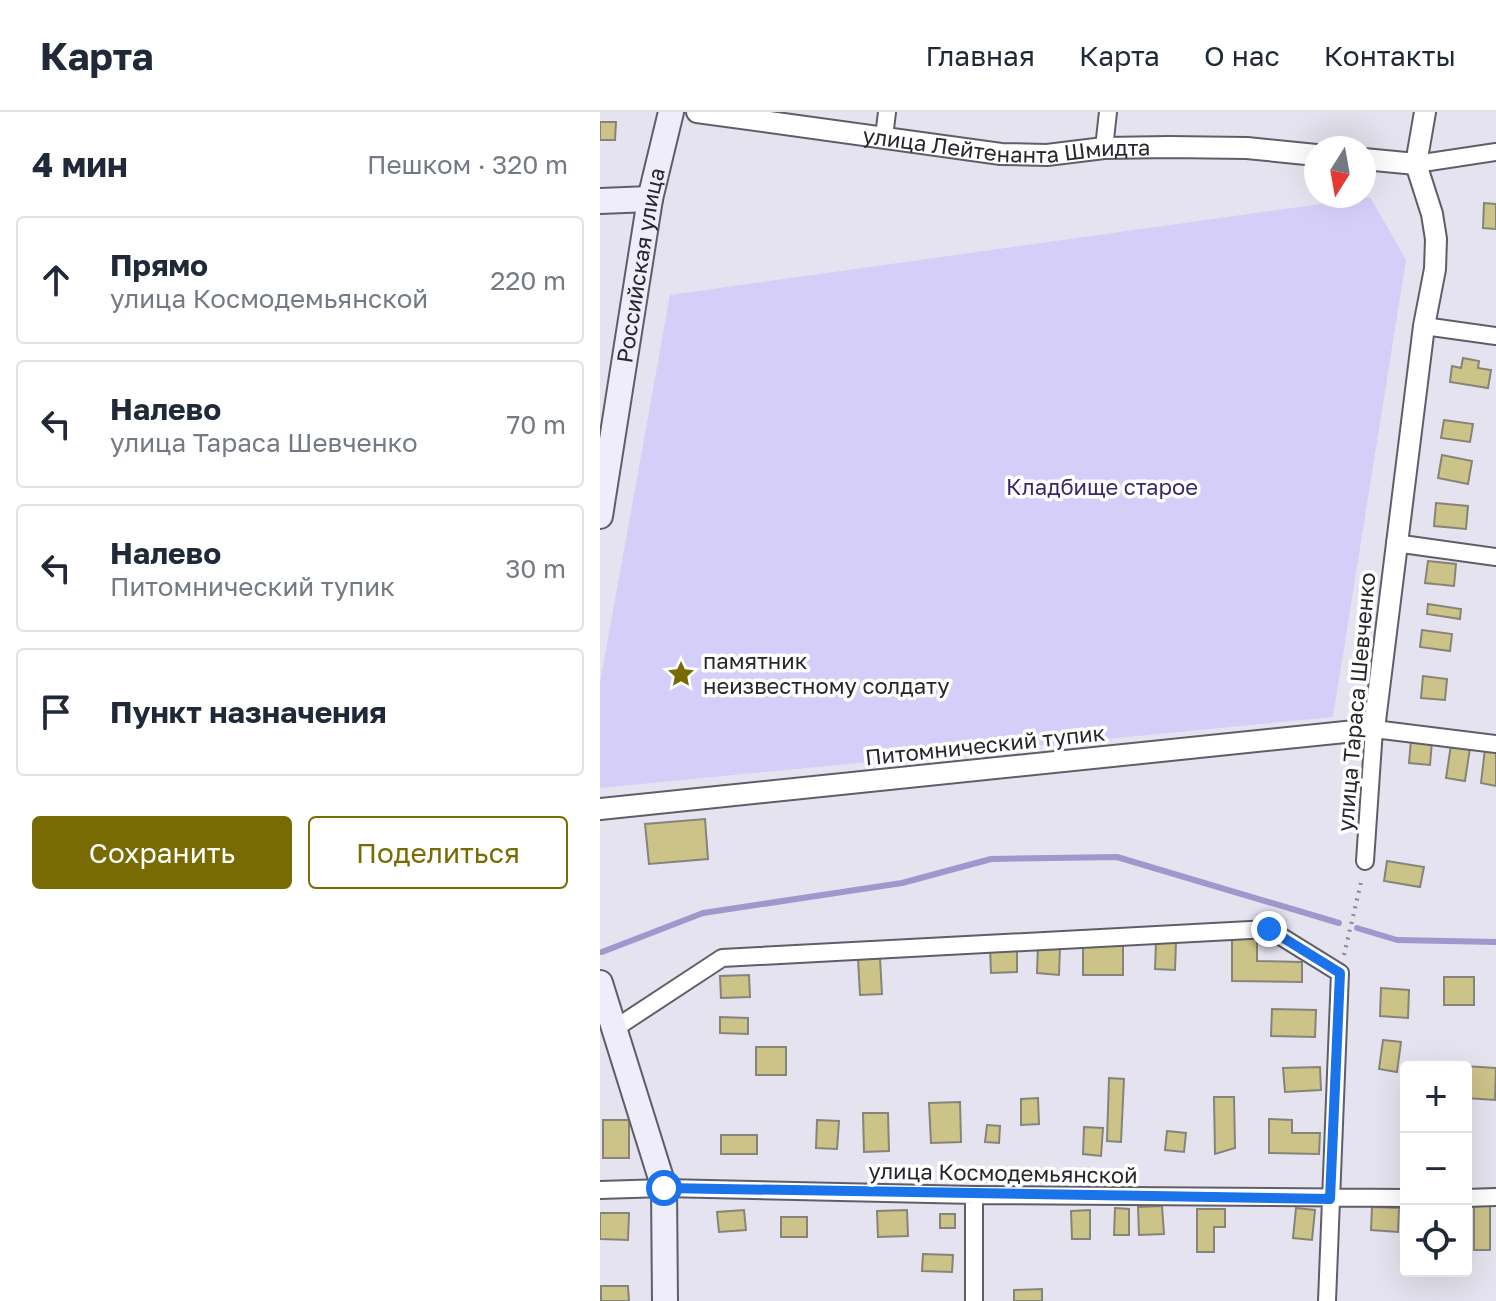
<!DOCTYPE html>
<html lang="ru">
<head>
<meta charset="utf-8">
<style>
  :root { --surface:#fff; --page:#f2f2f3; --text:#1f2937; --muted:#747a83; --line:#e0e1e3; --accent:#796b03 }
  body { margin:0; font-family:"Golos Text",sans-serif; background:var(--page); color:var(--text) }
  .controls { position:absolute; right:24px; bottom:24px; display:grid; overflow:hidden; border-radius:8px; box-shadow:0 8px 32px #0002 }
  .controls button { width:72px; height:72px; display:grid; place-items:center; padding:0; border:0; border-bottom:2px solid var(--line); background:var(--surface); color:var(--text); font:40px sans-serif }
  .compass { position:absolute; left:704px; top:24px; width:72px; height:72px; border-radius:50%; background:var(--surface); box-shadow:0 8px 32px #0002; rotate:191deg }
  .stop { position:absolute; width:24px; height:24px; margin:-18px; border:6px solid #1a73e8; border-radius:50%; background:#fff }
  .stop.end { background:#1a73e8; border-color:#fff; box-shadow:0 2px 8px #0008 }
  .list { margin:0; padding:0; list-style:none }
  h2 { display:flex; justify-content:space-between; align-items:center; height:104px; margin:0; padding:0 32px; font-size:34px }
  h2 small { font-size:26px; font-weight:400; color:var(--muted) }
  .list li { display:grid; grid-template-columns:52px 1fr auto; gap:24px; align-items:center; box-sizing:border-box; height:128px; margin:0 16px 16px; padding:0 16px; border:2px solid var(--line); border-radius:8px }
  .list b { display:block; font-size:30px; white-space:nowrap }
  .list p { margin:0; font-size:26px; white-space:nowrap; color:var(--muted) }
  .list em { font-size:26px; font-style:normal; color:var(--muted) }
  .actions { display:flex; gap:16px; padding:24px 32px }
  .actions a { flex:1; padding:18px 0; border:2px solid var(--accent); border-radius:8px; text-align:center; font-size:28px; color:var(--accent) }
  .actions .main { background:var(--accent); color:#fff }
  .icon { flex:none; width:44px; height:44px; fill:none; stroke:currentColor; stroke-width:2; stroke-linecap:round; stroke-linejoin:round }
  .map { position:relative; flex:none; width:896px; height:1189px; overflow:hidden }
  header { display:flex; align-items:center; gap:48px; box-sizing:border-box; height:112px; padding:0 40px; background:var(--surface); border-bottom:2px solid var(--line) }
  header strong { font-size:38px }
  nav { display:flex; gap:44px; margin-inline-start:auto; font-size:28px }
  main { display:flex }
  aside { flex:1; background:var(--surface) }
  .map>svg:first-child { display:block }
</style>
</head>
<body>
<header>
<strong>Карта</strong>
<nav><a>Главная</a><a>Карта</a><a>О нас</a><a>Контакты</a></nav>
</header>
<main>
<aside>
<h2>4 мин<small>Пешком · 320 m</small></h2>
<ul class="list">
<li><svg class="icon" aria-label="ahead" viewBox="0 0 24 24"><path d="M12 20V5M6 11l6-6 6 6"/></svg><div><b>Прямо</b><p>улица Космодемьянской</p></div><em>220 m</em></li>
<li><svg class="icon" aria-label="left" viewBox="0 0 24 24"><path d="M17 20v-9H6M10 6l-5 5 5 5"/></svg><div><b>Налево</b><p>улица Тараса Шевченко</p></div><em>70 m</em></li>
<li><svg class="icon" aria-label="left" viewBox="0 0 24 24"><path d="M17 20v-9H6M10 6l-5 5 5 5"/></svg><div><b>Налево</b><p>Питомнический тупик</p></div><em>30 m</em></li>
<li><svg class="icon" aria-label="arrive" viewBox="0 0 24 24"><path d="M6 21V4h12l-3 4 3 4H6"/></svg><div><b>Пункт назначения</b></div></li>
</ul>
<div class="actions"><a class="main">Сохранить</a><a>Поделиться</a></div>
</aside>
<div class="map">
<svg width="896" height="1189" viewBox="0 0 896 1189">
  <rect width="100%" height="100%" fill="#e5e3ef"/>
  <path fill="#d4cef8" d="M770 85 806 148 733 605 0 676V571L70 183Z"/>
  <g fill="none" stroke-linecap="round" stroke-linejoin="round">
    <path stroke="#a097cc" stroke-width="6" d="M757 816 797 828 896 830
      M2 840 103 801 302 771 391 747 517 745 739 811"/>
  </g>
  <path fill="#ccc389" stroke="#868479" stroke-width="2" d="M0 10H16L15 28H0Z
    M884 91 896 92V117L883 116Z
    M863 246 879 249 878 256 891 258 888 276 850 270 852 254 861 256Z
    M844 308 873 312 870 330 841 326Z
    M842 343 872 349 868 372 838 366Z
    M836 391 868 394 866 417 834 414Z
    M828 449 856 452 854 474 825 471Z
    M828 492 861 497 860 507 827 502Z
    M822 518 852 522 850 539 820 535Z
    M823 564 847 567 845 588 821 586Z
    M811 627 832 629 830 653 809 651Z
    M851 633 870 636 865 669 846 666Z
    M885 637 896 639V674L881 671Z
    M105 707 108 747 49 752 45 712Z
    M787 749 824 755 820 775 784 769Z
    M632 827H657V849L702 850V870L632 869Z
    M556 830H576L575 858 555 857Z
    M438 832 460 834 459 863 437 861Z
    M483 832 523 833V863H483Z
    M390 835H417V860L391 861Z
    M280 846 282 882 260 883 258 847Z
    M149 863 150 885 121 886 120 864Z
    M844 865H874V893H844Z
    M781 876 809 878 808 906 780 904Z
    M672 897 716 898 715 925 671 924Z
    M120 905 148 906V922L120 921Z
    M783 928 801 930 797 960 779 957Z
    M156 935H186V963H156Z
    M865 954 896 956 895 988 866 986Z
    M720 955 721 978 685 980 683 956Z
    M509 966 524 967 521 1030 507 1029Z
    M614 985H634L635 1036 615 1042Z
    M438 986 439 1012 421 1013V987Z
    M360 990 361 1030 331 1031 329 991Z
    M263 1001H288L289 1039 264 1040Z
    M669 1007 692 1008V1021H720L719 1042 669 1041Z
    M3 1008H29V1046H3Z
    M217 1008 239 1009 237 1037 216 1036Z
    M387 1013 400 1014 399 1031 385 1030Z
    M484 1015 503 1016 501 1044 483 1042Z
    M567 1019 586 1021 584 1040 565 1038Z
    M121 1023H157V1042H121Z
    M874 1093H890V1138H874Z
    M562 1094 564 1122 539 1123 538 1095Z
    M772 1095 799 1096 798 1120 771 1118Z
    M515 1096 529 1097V1123H514Z
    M696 1096 715 1098 712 1128 693 1126Z
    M597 1097H625V1115H614V1140H597Z
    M144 1098 146 1118 119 1120 117 1100Z
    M307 1098 308 1124 278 1125 277 1099Z
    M490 1098V1127H472L471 1099Z
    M0 1101H29L28 1128 0 1127Z
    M340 1102H355V1116H340Z
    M181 1105H207V1125H181Z
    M323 1142 353 1143 352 1160 322 1159Z
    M1 1174H28L29 1189H1Z
    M442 1177V1189H414V1178Z"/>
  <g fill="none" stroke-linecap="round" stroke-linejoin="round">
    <g stroke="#5f5e68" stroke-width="20">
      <path id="minor" d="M284 25 287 0
        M504 36 508 0
        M816 52 896 40
        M824 214 896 224
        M795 431 896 445
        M765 749 774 617 896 632
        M14 917 122 846 669 817 740 861 727 1189
        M0 1078 64 1076 374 1083 806 1086
        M866 1086 896 1085
        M374 1189V1083"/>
    </g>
    <g stroke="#5f5e68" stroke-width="24">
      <g id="tertiary">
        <path id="s1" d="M97 0 401 42 447 43 504 36 569 35 647 36 716 43"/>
        <path d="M764 47 816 52"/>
        <path d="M0 697 774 617 824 214 835 157 836 127 832 102 816 52 825 0"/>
      </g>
    </g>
    <g stroke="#5f5e68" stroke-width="28">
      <g id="secondary">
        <path d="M0 89 50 87"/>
        <path id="s2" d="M0 404 50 87 71 0"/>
        <path d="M0 871 64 1076 65 1189"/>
      </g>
    </g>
    <path stroke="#8a8890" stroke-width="4" stroke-dasharray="2 6" stroke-linecap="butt" d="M744 843 762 766"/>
    <use href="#minor" stroke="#fff" stroke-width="16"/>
    <use href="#tertiary" stroke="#fff" stroke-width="20"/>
    <use href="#secondary" stroke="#efedfa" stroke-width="24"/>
  </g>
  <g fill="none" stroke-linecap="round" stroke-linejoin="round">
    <path stroke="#1a73e8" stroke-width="10" d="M64 1076 730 1087 740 861 669 817"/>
  </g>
  <defs>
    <g id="sight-bare" transform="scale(2.16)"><path d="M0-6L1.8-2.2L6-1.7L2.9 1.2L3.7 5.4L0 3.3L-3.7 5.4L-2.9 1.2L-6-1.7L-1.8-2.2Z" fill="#796b03" stroke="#fff" stroke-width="2.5" paint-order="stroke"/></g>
  </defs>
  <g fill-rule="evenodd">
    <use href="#sight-bare" x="81" y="562"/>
  </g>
  <g text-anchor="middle" stroke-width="7" stroke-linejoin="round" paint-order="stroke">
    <g font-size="22" fill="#27262a" stroke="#fff">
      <text dy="8" stroke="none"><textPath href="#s1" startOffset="312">улица Лейтенанта Шмидта</textPath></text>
      <text dy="8" stroke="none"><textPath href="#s2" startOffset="254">Российская улица</textPath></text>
      <text transform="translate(756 590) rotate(-85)" y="8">улица Тараса Шевченко</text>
      <text transform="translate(385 633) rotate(-6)" y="8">Питомнический тупик</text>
      <text transform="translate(403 1061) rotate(1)" y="8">улица Космодемьянской</text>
    </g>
    <g font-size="22" fill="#392868" stroke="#fff">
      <text x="502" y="383">Кладбище старое</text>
    </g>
    <g font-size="22" fill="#27262a" stroke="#fff" text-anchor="start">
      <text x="103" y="557">памятник<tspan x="103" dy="25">неизвестному солдату</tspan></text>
    </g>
  </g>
</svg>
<div class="controls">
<button>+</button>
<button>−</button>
<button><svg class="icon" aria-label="locate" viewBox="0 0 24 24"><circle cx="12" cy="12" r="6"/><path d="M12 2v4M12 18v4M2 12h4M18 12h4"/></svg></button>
</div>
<svg class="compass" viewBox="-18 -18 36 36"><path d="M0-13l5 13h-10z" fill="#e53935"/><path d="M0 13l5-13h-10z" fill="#747a83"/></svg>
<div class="stop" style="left:64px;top:1076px"></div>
<div class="stop end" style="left:669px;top:817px"></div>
</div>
</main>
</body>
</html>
